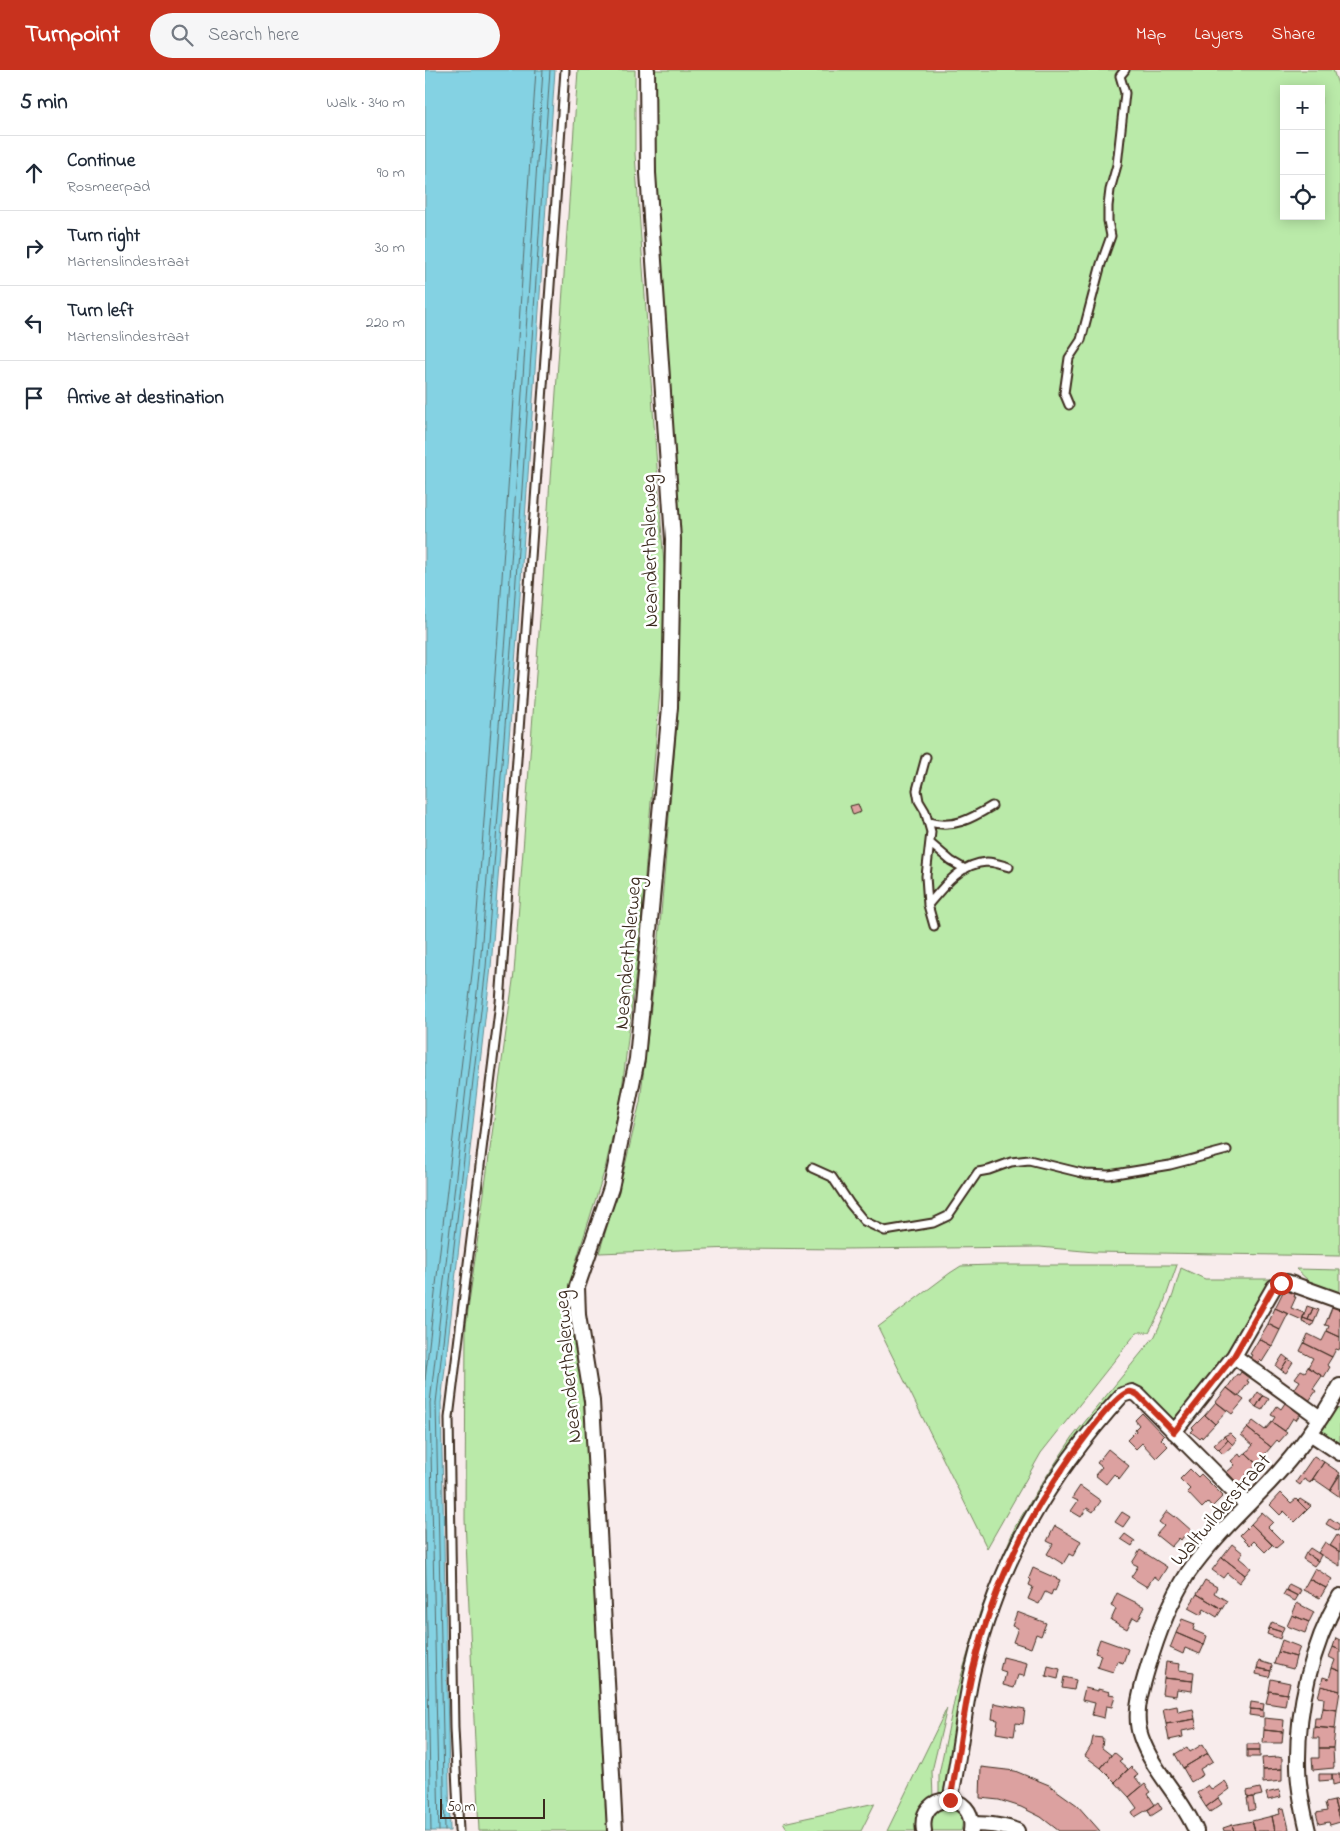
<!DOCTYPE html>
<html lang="en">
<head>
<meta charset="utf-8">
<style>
  :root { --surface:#fff; --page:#f6f6f7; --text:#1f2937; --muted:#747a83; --line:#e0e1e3; --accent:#c8321e }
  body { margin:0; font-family:"Indie Flower",sans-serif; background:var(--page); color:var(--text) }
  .controls { position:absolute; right:15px; top:15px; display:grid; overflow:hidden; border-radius:0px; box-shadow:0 2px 12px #0003 }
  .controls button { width:45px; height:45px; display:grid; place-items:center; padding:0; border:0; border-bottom:1px solid var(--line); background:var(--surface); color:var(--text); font:25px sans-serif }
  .scale { position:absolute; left:15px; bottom:12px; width:105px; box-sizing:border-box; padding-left:5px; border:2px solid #3b2a1e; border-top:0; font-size:14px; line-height:18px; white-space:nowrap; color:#3b2a1e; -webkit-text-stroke:4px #fff; paint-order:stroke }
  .stop { position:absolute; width:15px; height:15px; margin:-11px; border:4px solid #c8321e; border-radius:50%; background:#fff }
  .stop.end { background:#c8321e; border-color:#fff; box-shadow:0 1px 5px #0008 }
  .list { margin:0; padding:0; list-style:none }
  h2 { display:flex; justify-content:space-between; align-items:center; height:65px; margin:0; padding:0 20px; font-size:21px }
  h2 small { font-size:16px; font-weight:400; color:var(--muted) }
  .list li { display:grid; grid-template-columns:32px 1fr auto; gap:15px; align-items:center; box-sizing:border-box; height:75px; padding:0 20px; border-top:1px solid var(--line) }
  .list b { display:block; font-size:19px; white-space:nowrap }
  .list p { margin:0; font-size:16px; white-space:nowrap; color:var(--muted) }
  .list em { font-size:16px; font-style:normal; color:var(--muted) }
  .icon { flex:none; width:28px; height:28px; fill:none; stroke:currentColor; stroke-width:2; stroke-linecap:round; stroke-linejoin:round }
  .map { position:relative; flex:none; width:915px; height:1761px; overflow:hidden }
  header { display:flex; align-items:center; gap:30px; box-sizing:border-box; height:70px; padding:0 25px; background:var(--accent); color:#fff }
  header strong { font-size:24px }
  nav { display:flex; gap:28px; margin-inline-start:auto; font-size:18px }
  .search { width:350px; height:45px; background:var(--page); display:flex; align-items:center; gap:12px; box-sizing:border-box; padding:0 18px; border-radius:28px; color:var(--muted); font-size:19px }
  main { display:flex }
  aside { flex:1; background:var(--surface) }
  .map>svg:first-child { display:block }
</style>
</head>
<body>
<header>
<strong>Turnpoint</strong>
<div class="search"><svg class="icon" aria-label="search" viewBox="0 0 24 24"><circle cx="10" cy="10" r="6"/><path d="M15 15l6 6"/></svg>Search here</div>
<nav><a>Map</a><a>Layers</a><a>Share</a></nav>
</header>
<main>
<aside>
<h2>5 min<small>Walk · 340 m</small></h2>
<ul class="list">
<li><svg class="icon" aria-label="ahead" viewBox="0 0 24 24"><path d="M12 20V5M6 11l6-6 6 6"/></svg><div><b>Continue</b><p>Rosmeerpad</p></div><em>90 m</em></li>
<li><svg class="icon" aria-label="right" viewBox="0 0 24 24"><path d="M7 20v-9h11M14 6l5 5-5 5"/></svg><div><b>Turn right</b><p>Martenslindestraat</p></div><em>30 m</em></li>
<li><svg class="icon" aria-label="left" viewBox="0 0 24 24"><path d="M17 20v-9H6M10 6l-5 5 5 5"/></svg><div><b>Turn left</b><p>Martenslindestraat</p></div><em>220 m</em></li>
<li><svg class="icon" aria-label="arrive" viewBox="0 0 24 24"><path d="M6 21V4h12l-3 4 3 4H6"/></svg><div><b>Arrive at destination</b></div></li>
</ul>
</aside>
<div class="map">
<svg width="915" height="1761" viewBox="0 0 915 1761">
  <rect width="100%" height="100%" fill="#f8ecec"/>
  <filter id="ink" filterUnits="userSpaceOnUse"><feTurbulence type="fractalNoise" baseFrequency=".02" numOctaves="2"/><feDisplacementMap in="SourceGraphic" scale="10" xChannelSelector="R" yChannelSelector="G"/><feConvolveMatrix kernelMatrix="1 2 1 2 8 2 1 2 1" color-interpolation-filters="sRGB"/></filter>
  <g filter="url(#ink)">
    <path fill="#baeaa9" stroke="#7a8a64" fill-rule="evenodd" d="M153 0H210V84L239 496V571L215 867 196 1028 180 1099 149 1198 146 1221 163 1342 185 1761H54L40 1449 41 1255 89 903 122 454Z
      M229 0H908L915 20 914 35 915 39V1186L669 1182 615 1177 418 1179 309 1178 174 1183 198 1104 215 1032 234 868 252 650 253 504 239 233 229 84ZM859 19H896V146H859Z
      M567 1195H752L737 1238 724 1262H712L616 1383 562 1478 453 1257 525 1203 536 1196Z
      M756 1198 780 1209H846L819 1261 752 1353 715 1318 709 1317 696 1322 575 1504 523 1726 514 1727V1704L530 1627 555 1542 590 1457 613 1419 649 1365 730 1266 748 1225Z
      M871 1199 915 1200V1224L886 1213Z
      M909 1337 915 1339V1377L897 1364 894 1360Z
      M522 1638 507 1701 508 1728 494 1761H462Z
      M450 1733 436 1761H363L358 1753Z
      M524 1737C535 1741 540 1749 536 1761H507C502 1748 510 1738 524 1737Z"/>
    <path fill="#84d2e3" stroke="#678f94" d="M0 0H130L93 555 66 897 16 1333 25 1761H0Z"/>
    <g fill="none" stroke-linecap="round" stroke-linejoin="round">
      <path stroke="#586d6d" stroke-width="1" d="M0 1310 48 895 74 553 111 0
        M0 1460 6 1761
        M14 1761 5 1333 55 896 82 554 118 0
        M20 1761 11 1333 61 897 88 554 125 0"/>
    </g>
    <path fill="#dca1a0" stroke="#3b2a1e" d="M433 734 436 742 428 745 425 736Z
      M861 1220 870 1224 869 1227H871L866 1238 879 1243 877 1250 850 1238 858 1222 860 1223Z
      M908 1235 915 1238V1267L902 1261 904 1256 900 1255Z
      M882 1236 888 1238 883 1250 878 1248Z
      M850 1238 863 1244 855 1260 843 1254Z
      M888 1238 894 1240 889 1252 883 1250Z
      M878 1248 889 1252 887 1256 877 1252Z
      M843 1254 855 1260 847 1276 834 1269Z
      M902 1261 915 1267V1277L914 1280 911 1279 907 1287 879 1273 883 1264 897 1271Z
      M834 1269 847 1276 837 1292 835 1290 834 1293 825 1288 827 1285 825 1284Z
      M879 1273 907 1287 902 1295 905 1297 899 1307 883 1297 888 1288 875 1281Z
      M858 1285 863 1289 856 1300 851 1296Z
      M863 1289 868 1292 861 1303 856 1300Z
      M883 1297 897 1306 888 1319 891 1321 884 1331 869 1320 875 1311 870 1308 876 1300 880 1302Z
      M816 1302 824 1308 822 1311 824 1312 813 1327 802 1318 812 1304 814 1305Z
      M802 1318 819 1330 807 1344 791 1332Z
      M833 1322 838 1326 831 1337 826 1333Z
      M838 1326 844 1329 837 1340 831 1337Z
      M862 1330 878 1340 871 1350 868 1348 860 1361 847 1352 850 1347 846 1345 852 1336 856 1339Z
      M791 1332 802 1341 790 1354 780 1345Z
      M717 1343 739 1366 736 1369 743 1376 731 1388 717 1373 711 1379 702 1370 711 1361 710 1359 714 1355 710 1350Z
      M780 1345 790 1354 777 1368 776 1366 774 1368 766 1362 769 1359 767 1358Z
      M828 1351 840 1360 847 1352 862 1363 854 1372 852 1370 846 1377 822 1358Z
      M822 1358 846 1377 840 1384 842 1387 834 1396 821 1383 828 1375 816 1365Z
      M805 1363 812 1370 808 1375 799 1366Z
      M799 1366 803 1370 794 1380 789 1375Z
      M803 1370 808 1375 798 1384 794 1380Z
      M683 1379 704 1396 694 1409 689 1404 681 1414 670 1405 677 1397 672 1393Z
      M821 1383 833 1394 821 1405 824 1407 815 1416 802 1402 810 1395 806 1391 814 1384 816 1387Z
      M889 1386 899 1392 885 1413 879 1409 875 1415 871 1412Z
      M899 1392 915 1403 905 1420 889 1409 885 1413Z
      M765 1399 773 1407 776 1404 798 1426 787 1437 783 1432 777 1438 762 1422 765 1419 755 1409Z
      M915 1405V1427L905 1420Z
      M655 1416 676 1431 668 1442 662 1438 656 1447 646 1441 653 1431 647 1428Z
      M856 1423 866 1433 871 1429 882 1440 870 1452 859 1441 855 1445 845 1435Z
      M875 1429 886 1436 882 1440 873 1431Z
      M742 1441 750 1447V1446L767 1461 761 1468 759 1466 756 1470 754 1468 746 1477 731 1465 739 1456 734 1452Z
      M697 1442 705 1447 698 1457 690 1452Z
      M837 1442 848 1452 843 1457 858 1472 851 1478 826 1454Z
      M905 1448 915 1455 913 1461 901 1454Z
      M826 1454 847 1475 840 1482 829 1471 825 1475 815 1465Z
      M630 1456 656 1471 648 1486 644 1484 638 1494 622 1484 628 1474 622 1471Z
      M700 1464 710 1471 707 1476 696 1469Z
      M912 1465 915 1467V1482L905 1476Z
      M900 1472 915 1482V1496L893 1483Z
      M807 1474 818 1483 814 1488 826 1498 820 1505 797 1487Z
      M885 1478 896 1485 893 1491 881 1483Z
      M715 1480 742 1497 734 1510 729 1506 722 1517 706 1507 713 1496 707 1493Z
      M881 1483 893 1491 889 1496 878 1489Z
      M797 1487 820 1505 814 1513 802 1503 798 1508 787 1500Z
      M608 1498 635 1510 630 1521 628 1520 626 1525 620 1522 614 1534 603 1529 608 1517 604 1515 606 1510 604 1508Z
      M890 1498 907 1509 901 1518 884 1509Z
      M884 1509 901 1518 895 1528 878 1520Z
      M780 1510 792 1517 789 1523 802 1531 797 1539 772 1524Z
      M864 1514 876 1520 873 1526 861 1520Z
      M861 1520 873 1526 870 1531 858 1525Z
      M692 1523 720 1537 713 1550 708 1547 702 1559 686 1550 691 1539 686 1536Z
      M772 1524 797 1539 792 1547 779 1539 776 1545 763 1538Z
      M872 1533 889 1542 884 1552 867 1545Z
      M592 1542 621 1553 616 1566 611 1564 606 1578 588 1572 593 1558 587 1556Z
      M867 1545 884 1552 880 1563 862 1556Z
      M757 1549 770 1554 768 1560 782 1566 779 1575 751 1563Z
      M847 1552 859 1557 857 1562 844 1558Z
      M844 1558 857 1562 855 1569 842 1564Z
      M751 1563 779 1575 775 1584 760 1578 758 1584 745 1578Z
      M911 1568 915 1570V1580L908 1577Z
      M675 1569 703 1579 698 1593 692 1591 688 1602 672 1597 676 1585 670 1583Z
      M857 1570 875 1577 871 1587 853 1582Z
      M908 1577 915 1580V1601L907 1598 910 1590 904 1587Z
      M853 1582 871 1587 868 1599 849 1594Z
      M578 1587 602 1593 599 1606 593 1605 589 1618 578 1615 581 1602 575 1600Z
      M834 1591 847 1595 846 1601 832 1598Z
      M741 1592 755 1594 754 1600 769 1602 768 1611 739 1608Z
      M623 1596 635 1599 633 1609 621 1606Z
      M832 1598 846 1601 844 1607 831 1604Z
      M907 1598 915 1601V1621L896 1616 898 1607 904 1609Z
      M639 1607 651 1610 649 1620 637 1618Z
      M739 1608 768 1611 767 1621 752 1619 751 1626 737 1624Z
      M846 1609 865 1613 862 1624 844 1621Z
      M896 1616 915 1621 912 1640 898 1638 899 1628 893 1627Z
      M660 1618 673 1621V1619L685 1622 684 1624 690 1625 687 1637 681 1636 679 1648 667 1645 670 1633 657 1630Z
      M844 1621 862 1624 860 1636 841 1633Z
      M826 1632 839 1634 838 1640 825 1639Z
      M569 1633 600 1639 598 1654 591 1653 589 1666 571 1663 573 1650 567 1649Z
      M752 1636 753 1642 768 1639 770 1649 741 1654 738 1639Z
      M898 1638 912 1640 910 1659 889 1657 890 1648H896Z
      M825 1639 838 1640V1647L824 1645Z
      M839 1648 859 1650 858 1662 839 1660Z
      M770 1649 772 1658 757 1661 758 1667 744 1670 741 1654Z
      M889 1657 910 1659 908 1678H894V1668H888Z
      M839 1660 858 1662 857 1673H838Z
      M668 1667 678 1668 677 1678 686 1685 676 1698 660 1686 666 1676Z
      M778 1674 783 1683 758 1698 750 1684 762 1677 765 1682Z
      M822 1674H835V1680H822Z
      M894 1678H908L909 1698 888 1700 887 1688H894Z
      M822 1680H835V1687H822Z
      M689 1682 697 1689 694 1691 703 1699 690 1712 676 1698Z
      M783 1683 788 1691 775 1699 778 1705 766 1712 758 1698Z
      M853 1687 857 1688V1699L838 1700 837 1688Z
      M556 1697 590 1701 624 1715 652 1735 675 1761H634L616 1747 596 1737 574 1730 555 1728Z
      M706 1697 713 1705 710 1707 717 1716 704 1727 690 1712Z
      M857 1699V1711L838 1713V1700Z
      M894 1704H907V1710L894 1711Z
      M907 1704H915V1713L908 1715Z
      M800 1711 805 1719 781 1737 772 1723 783 1715 787 1720Z
      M720 1714 726 1722 723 1724 730 1735 710 1747 707 1742 712 1738 704 1727Z
      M835 1718 837 1725 823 1728 822 1721Z
      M854 1720 856 1727 843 1730 841 1723Z
      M828 1727 830 1739 824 1741 822 1728Z
      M793 1728 797 1734 785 1742 781 1737Z
      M915 1730V1749H914L909 1731Z
      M909 1731 915 1752 905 1755 904 1752 894 1754 891 1743 902 1741 900 1733Z
      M733 1732 737 1739 726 1746 723 1740Z
      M859 1738 864 1759 860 1761H850L847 1746 855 1744 854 1739Z
      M847 1746 850 1761H830L827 1751Z
      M827 1751 830 1761H809L807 1755Z
      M807 1755 809 1761H799L798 1758Z"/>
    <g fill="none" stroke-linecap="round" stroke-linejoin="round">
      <g stroke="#3b2a1e" stroke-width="11">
        <path id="lane" d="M644 335 639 323 644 288 656 270 676 194 686 166 683 151V136L685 120 692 95 700 23 695 6 700 0
          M501 687 492 720 494 731 500 741 506 762 501 806 503 835 509 856
          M504 752C528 759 546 749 567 736
          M506 774 526 791 540 799
          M503 835C518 817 536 793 562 792 569 792 577 795 584 797
          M387 1098 407 1107 425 1134 439 1151 460 1161 508 1153 523 1146 553 1102 564 1100 586 1092 604 1090 661 1104 684 1105 745 1095 802 1080
          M34 1761 29 1658 24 1348 75 933 140 0"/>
      </g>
      <g stroke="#3b2a1e" stroke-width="18">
        <path id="street" d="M809 1286 895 1348
          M749 1362 809 1286 849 1217 856 1213 862 1212 915 1231
          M885 1363 915 1383
          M525 1730C535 1687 538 1642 548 1599 574 1490 623 1407 697 1325L707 1322 713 1325 822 1435
          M547 1754C563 1754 578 1755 592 1761
          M190 1761 167 1331 153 1245 152 1217 186 1118 212 989 245 637 248 469 223 103 222 0
          M499 1761C492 1720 552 1720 546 1761
          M771 1761C757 1727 728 1702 716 1667 708 1645 716 1621 722 1600 732 1566 744 1533 763 1503 786 1470 816 1442 844 1413 871 1384 896 1351 915 1316
          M883 1761C878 1740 873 1718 873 1696 872 1639 886 1576 915 1526"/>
      </g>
      <use href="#lane" stroke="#fff" stroke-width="7"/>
      <use href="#street" stroke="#fff" stroke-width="14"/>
    </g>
  </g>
  <g fill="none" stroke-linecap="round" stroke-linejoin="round" filter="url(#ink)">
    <path stroke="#c8321e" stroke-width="6" d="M525 1730C534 1687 538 1642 548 1599 570 1507 610 1431 668 1357 675 1348 693 1325 703 1322 707 1321 710 1323 713 1325L749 1362 809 1286 849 1216 856 1213"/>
  </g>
  <g text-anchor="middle" stroke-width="5" stroke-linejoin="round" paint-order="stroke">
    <g font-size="21" fill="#3b2a1e" stroke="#fff">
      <text transform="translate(224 481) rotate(-91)" y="7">Neanderthalerweg</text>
      <text transform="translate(202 883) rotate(-85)" y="7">Neanderthalerweg</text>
      <text transform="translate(142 1297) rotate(-95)" y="7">Neanderthalerweg</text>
      <text transform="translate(795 1439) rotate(-49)" y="7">Waltwilderstraat</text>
    </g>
  </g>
</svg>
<div class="controls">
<button>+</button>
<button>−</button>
<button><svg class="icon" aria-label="locate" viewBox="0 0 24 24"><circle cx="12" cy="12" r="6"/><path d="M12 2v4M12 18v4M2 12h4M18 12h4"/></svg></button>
</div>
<div class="scale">50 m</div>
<div class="stop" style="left:856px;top:1213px"></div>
<div class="stop end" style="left:525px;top:1730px"></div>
</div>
</main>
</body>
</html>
